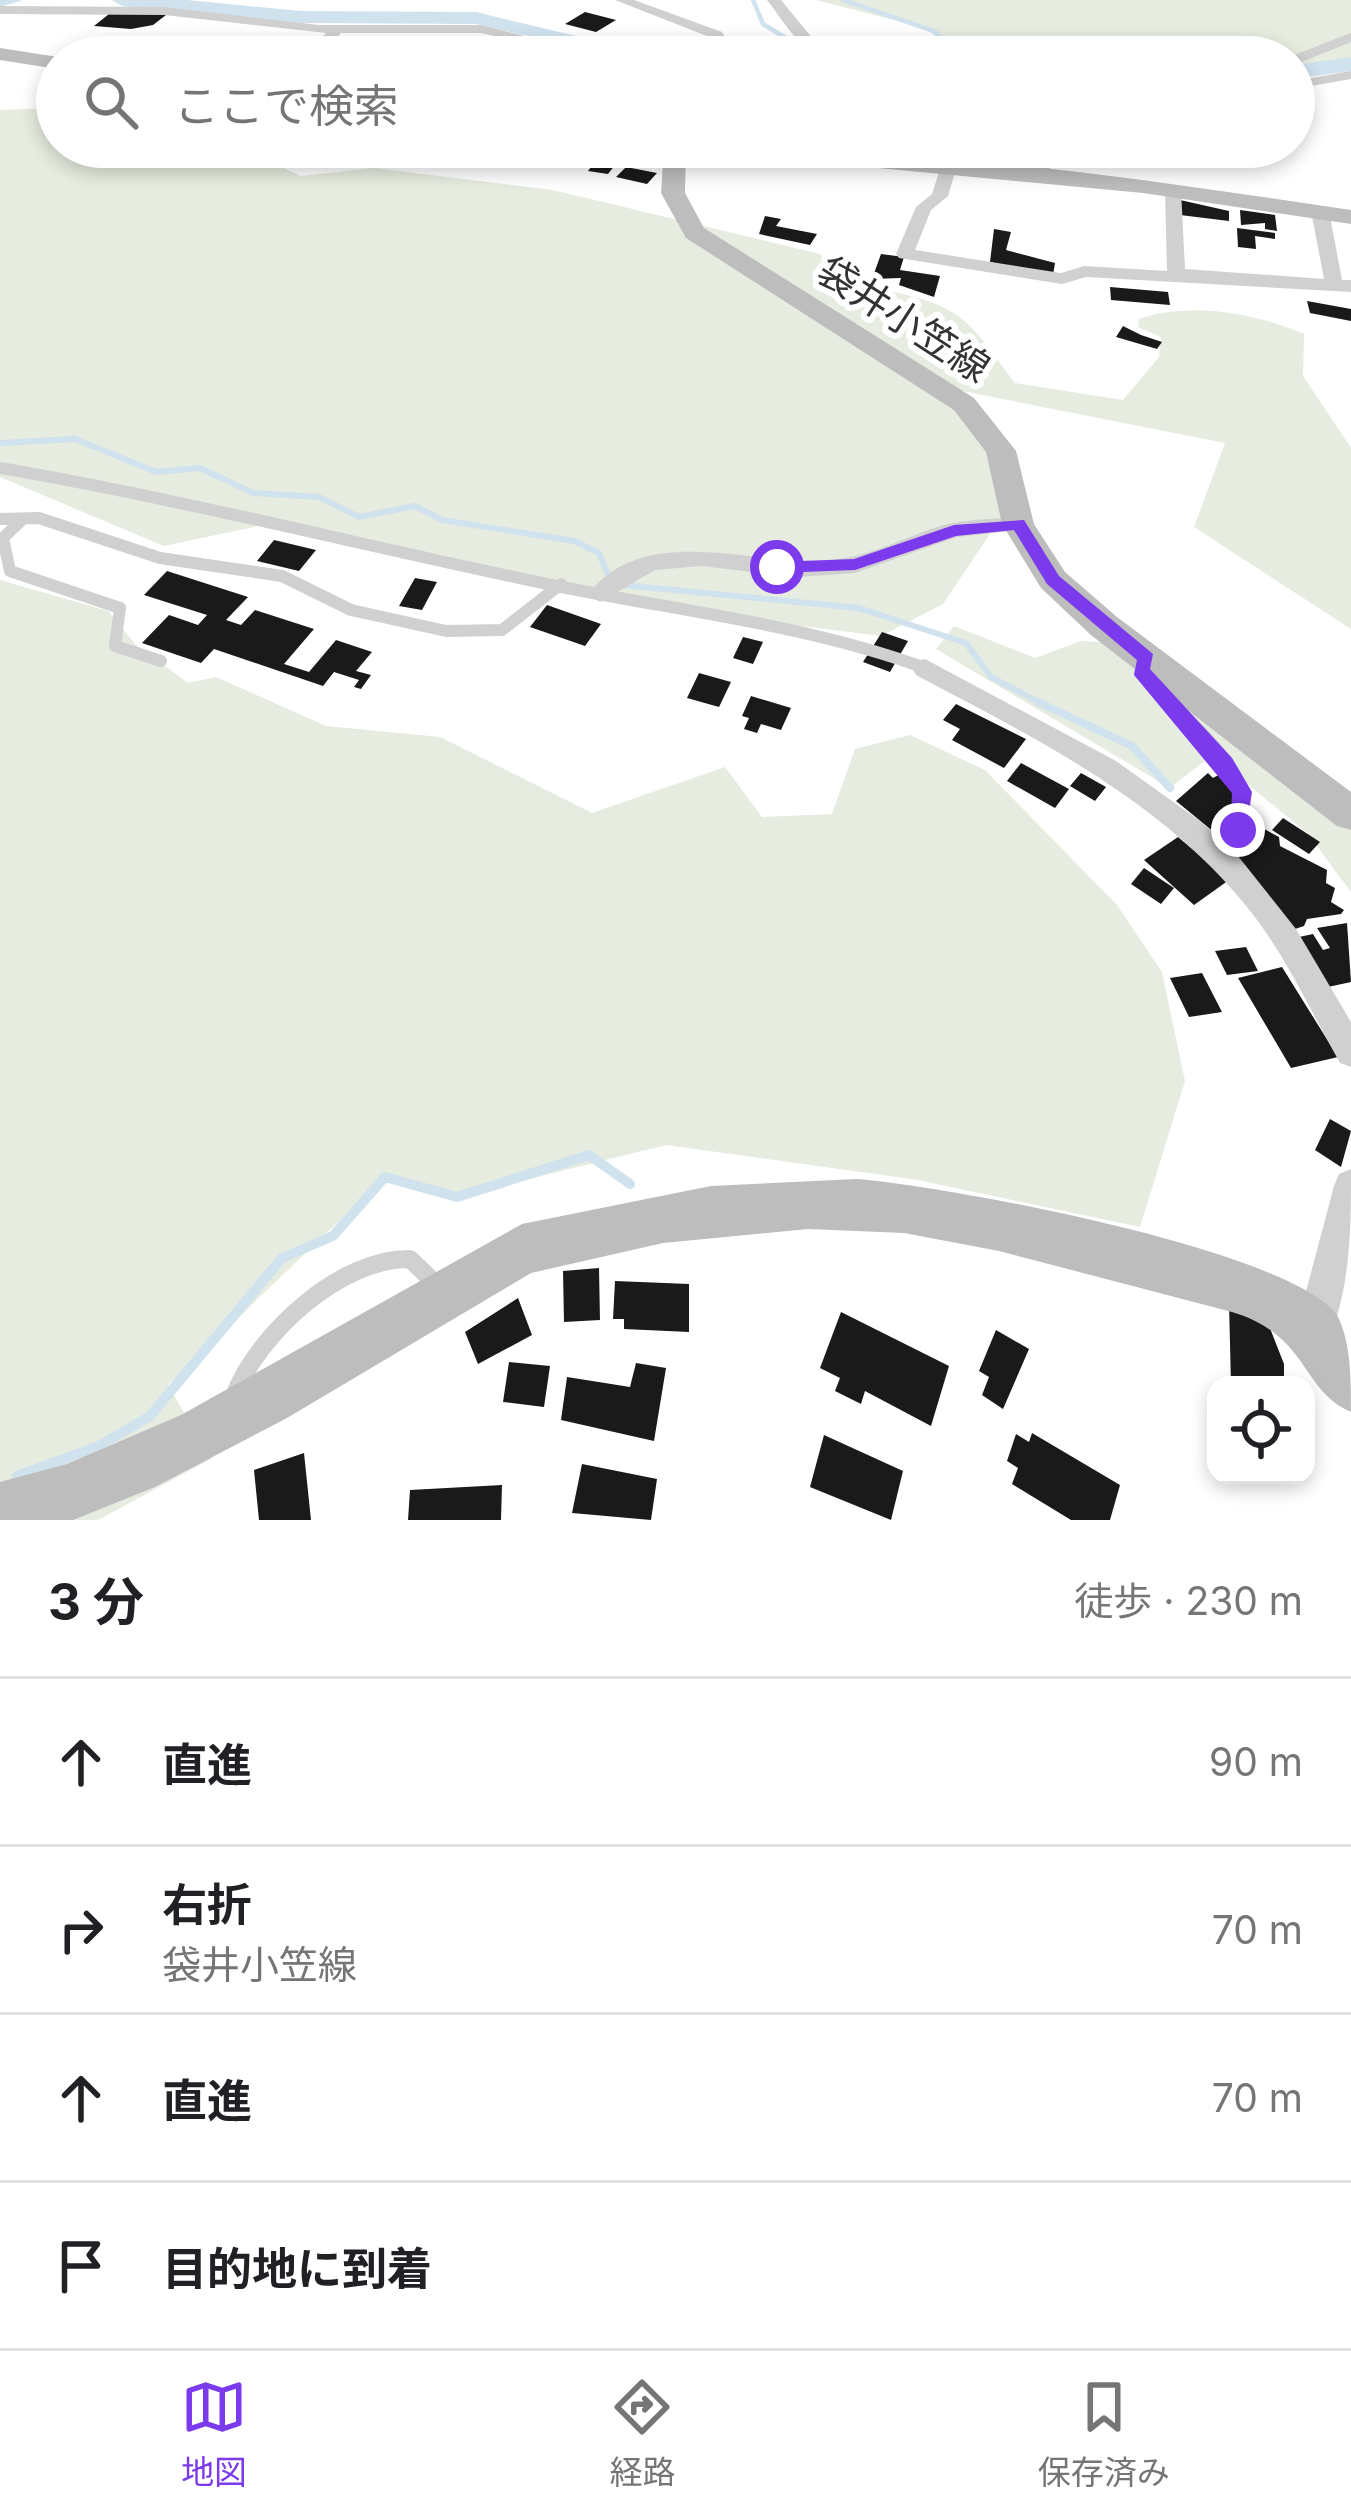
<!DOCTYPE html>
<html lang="ja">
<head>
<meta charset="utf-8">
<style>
  :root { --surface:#fff; --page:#f6f6f6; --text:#202124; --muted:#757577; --line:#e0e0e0; --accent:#7c3aed }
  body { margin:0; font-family:Inter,"Noto Sans JP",sans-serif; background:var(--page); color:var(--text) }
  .controls { position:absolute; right:36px; bottom:36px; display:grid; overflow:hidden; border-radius:24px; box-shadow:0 6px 18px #0003 }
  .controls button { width:108px; height:108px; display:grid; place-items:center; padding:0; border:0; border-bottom:3px solid var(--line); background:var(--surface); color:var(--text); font:60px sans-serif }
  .stop { position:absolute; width:36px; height:36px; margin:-27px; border:9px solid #7c3aed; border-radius:50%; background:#fff }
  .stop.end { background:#7c3aed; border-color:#fff; box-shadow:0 3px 12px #0008 }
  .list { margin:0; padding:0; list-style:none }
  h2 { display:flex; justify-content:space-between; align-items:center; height:156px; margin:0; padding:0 48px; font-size:51px }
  h2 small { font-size:39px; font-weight:400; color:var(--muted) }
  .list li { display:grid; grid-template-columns:78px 1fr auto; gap:36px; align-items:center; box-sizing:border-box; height:168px; padding:0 48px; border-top:3px solid var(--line) }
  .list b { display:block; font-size:45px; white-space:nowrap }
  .list p { margin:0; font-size:39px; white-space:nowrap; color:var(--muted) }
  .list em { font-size:39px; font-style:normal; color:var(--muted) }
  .icon { flex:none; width:66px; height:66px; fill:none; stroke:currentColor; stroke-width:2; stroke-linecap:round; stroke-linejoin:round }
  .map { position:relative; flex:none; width:1351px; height:1520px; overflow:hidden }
  .search { position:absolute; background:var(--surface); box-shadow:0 6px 18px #0003; left:36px; right:36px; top:36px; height:132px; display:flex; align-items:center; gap:30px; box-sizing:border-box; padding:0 42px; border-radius:66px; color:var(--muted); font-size:45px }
  .sheet { height:828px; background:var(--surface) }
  nav { display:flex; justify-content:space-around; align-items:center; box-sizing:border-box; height:168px; border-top:3px solid var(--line); background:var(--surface); font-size:33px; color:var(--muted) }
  nav a { display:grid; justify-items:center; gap:6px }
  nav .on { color:var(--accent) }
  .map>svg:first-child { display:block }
</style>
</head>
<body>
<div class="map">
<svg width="1351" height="1520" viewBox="0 0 1351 1520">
  <rect width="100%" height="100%" fill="#fff"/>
  <path fill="#e6ecdf" d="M816 0H1351V65L1294 78V57H963L925 28Z
    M57 108V147H274L264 159 301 176 374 168 553 190 820 254C865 301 917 284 962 319 982 335 999 363 1015 383L1123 400 1159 357 1161 337 1138 327 1139 319C1192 301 1254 313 1304 334L1303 376 1351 448V629L1194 527 1225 443 957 390 1002 475V516L943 604 881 636 643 606 442 555 258 526 164 546 0 477V110Z
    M0 580 108 611 135 644 188 683 216 677 326 726 440 737 592 813 725 767 762 817 832 814 855 749 910 735 985 770 1117 905 1162 972 1185 1081 1140 1227 918 1180 666 1145 457 1197 385 1177 168 1385 211 1459 98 1520H0Z
    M954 626 1035 658 1081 641 1113 643 1351 808V892L1307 833 1212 755 1170 788 936 649Z"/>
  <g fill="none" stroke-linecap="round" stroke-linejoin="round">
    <path stroke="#cfe2ee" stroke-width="4.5" d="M753 0 763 24 816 57
      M843 0 934 31 963 57"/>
    <path stroke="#cfe2ee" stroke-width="6" d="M0 443 75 439 156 472 200 468 253 493 319 497 359 517 415 506 442 520 574 541 599 553 609 578 623 585 859 608 966 643 991 677 1044 705"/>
    <path stroke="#cfe2ee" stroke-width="8" d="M1038 702 1132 746 1170 788"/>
    <path stroke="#cfe2ee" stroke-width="10" d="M17 1476 99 1446 150 1416 282 1258 333 1236 385 1177 457 1197 589 1155 630 1184"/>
    <path fill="#cfe2ee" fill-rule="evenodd" d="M0 0H23L0 7Z
      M112 0H187L301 11 476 12 664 57H623L476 24 301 23 122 6Z
      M1351 57V71L1294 79V65Z"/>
  </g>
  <path fill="#1a1a1a" d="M114 10 166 15 153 25 131 29 94 26Z
    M585 12 616 20 596 32 565 24Z
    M575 147H629L608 174 588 171 597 159 572 151Z
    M626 167 657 173 647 184 616 177Z
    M1180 200 1229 211V221L1180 215Z
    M1240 210 1275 215 1277 231 1265 229V223L1241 225Z
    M765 216 781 219 776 226 817 234 810 245 759 234Z
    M1237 228 1275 233V239L1255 236 1256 249 1238 247Z
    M994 229 1011 232 1006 250 1055 263 1053 275 990 262Z
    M881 254 904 257 900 270 940 276 934 297 899 285 901 278 872 279Z
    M1110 287 1168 292 1170 305 1111 300Z
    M1307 301 1351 309V321L1310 313Z
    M1123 326 1141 335 1162 342 1157 349 1116 337Z
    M274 540 316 550 299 571 257 561Z
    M167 571 248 597 226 620 241 625 255 610 314 629 284 664 309 672 336 640 372 652 356 671 371 675 361 689 354 687 359 680 334 672 323 686 214 649 201 663 142 643 169 615 198 625 207 615 144 595Z
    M415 578 437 582 422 610 399 606Z
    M547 605 601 624 585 646 530 627Z
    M882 632 908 641 890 672 863 662Z
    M743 637 763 642 753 664 733 658Z
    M699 673 731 682 719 707 687 698Z
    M751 696 791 708 781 730 761 724 757 733 744 729 749 718 742 716Z
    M956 704 1026 739 1004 768 952 740 960 729 943 720Z
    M1021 763 1069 789 1055 808 1007 781Z
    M1081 773 1106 787 1095 801 1070 786Z
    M1208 773 1213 778 1222 773 1237 802 1236 814 1220 837 1176 801Z
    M1283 818 1320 842 1309 854 1272 830Z
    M1255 824 1279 837 1280 846 1327 870 1326 883 1335 888 1331 902 1344 910 1341 914 1307 919 1304 926 1283 933 1228 858 1235 849 1230 845Z
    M1178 837 1229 880 1194 905 1144 860Z
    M1144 868 1174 888 1161 904 1131 884Z
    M1347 923 1351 982 1328 987 1299 937 1313 934 1323 950 1330 948 1317 928Z
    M1246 947 1258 971 1227 975 1215 951Z
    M1282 967 1338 1057 1291 1068 1238 978Z
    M1202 973 1222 1012 1189 1017 1170 978Z
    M1330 1119 1351 1131 1341 1167 1315 1150Z
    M599 1268 600 1320 564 1322 563 1271Z
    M615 1281 689 1284V1332L624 1329V1319H613Z
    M518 1298 532 1335 478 1364 465 1332Z
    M1229 1303 1266 1318 1284 1364V1385H1231Z
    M841 1312 949 1366 931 1426 865 1391 861 1404 835 1391 840 1378 820 1368Z
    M996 1330 1029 1349 1003 1409 982 1395 989 1377 979 1371Z
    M509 1362 550 1366 544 1407 503 1402Z
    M636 1363 666 1368 654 1441 561 1420 567 1377 630 1387Z
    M1032 1433 1120 1485 1110 1520H1071L1012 1484 1018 1468 1007 1461 1016 1434 1029 1442Z
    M824 1435 903 1471 891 1520 810 1487Z
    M304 1453 311 1520H259L254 1470Z
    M582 1464 657 1479 651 1520 572 1513Z
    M502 1485 501 1520H408L410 1490Z"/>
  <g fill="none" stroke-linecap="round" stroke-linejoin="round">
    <path stroke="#d0d0d0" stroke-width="12" d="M0 468C186 500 368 547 552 585 677 611 805 624 925 668
      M0 519 39 518 160 558 282 576 351 610 446 631 502 630 561 584
      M22 520 3 538 10 571 120 608 115 646 161 661
      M1146 661 1140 671 1171 705"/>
    <path stroke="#d0d0d0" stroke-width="15" d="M1168 702C1196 730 1253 775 1242 819L1216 852"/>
    <path stroke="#d0d0d0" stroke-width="18" d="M234 1396C258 1334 340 1258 410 1259L439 1287"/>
    <path fill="#d0d0d0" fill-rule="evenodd" d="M615 0H634L722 32 739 57H725L712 38Z
      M767 0H781L818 45 835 57C802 57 786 24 767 0Z
      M0 6 164 7 319 25H481L610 57H585L481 33H341L319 57H304L326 33 164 15 0 14Z
      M1351 33V42L1299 63 1294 64V57H1289Z
      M1351 71V79L1294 89V81Z
      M971 147H994L1049 167 1054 177 1040 180 1036 173Z
      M948 164 956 169 948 196 931 210 915 250 1061 273 1084 266 1167 271 1165 190 1173 185 1181 190 1185 269 1324 279 1311 211 1320 206 1329 211 1342 280H1351V292L1086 277 1062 284 899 258 896 254 916 207 932 194 940 169Z
      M1018 517 1026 519V529L957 537 855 573 797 577 701 566 655 570 600 602 588 594C652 513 772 577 855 556 889 548 919 530 953 523 974 519 997 519 1018 517Z
      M925 659 1116 761 1200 821 1238 856 1296 929 1351 1022V1067L1340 1063C1311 1012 1287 958 1251 912 1165 802 1037 739 916 675L912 668 916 661Z
      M1351 1169C1351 1228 1351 1286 1328 1342L1315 1348 1302 1342 1296 1329 1334 1186 1339 1174Z"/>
    <path fill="#bdbdbd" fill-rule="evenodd" d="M0 48 58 57 57 69 0 60Z
      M664 147H686L685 193 704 228 974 398 1016 451 1034 524 1065 572 1117 617 1351 792V830L1337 826 1091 635 1041 588 1002 524 986 452 954 410 686 238 661 193Z
      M718 147C929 147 1142 179 1351 210V224L1143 193 729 154Z
      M857 1179C946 1186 1288 1249 1337 1315 1351 1342 1351 1378 1351 1412 1301 1391 1309 1335 1232 1312L999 1251 904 1233 808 1229 663 1243 531 1273 287 1418 155 1487 73 1520H0V1482L67 1464 181 1415 522 1224 711 1186Z"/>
  </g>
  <path fill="#7c3aed" d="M1024 520 1059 576 1153 654 1150 669 1232 758 1252 792 1245 835H1230L1232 793 1134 675 1137 660 1047 584 1014 530 956 536 855 570 777 573 769 567 777 562 854 559 954 525Z"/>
  <g text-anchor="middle" stroke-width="12" stroke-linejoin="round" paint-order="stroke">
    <g font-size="39" fill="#333" stroke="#fff">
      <text transform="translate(904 319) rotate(33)" y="14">袋井小笠線</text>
    </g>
  </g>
</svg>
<div class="controls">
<button><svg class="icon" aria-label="locate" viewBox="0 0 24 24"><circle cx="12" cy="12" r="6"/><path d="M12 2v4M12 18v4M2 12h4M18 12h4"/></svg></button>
</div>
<div class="stop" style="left:777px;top:567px"></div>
<div class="stop end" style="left:1238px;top:830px"></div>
<div class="search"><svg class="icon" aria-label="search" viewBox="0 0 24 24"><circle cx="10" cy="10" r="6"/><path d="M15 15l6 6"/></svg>ここで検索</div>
</div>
<section class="sheet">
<h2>3 分<small>徒歩 · 230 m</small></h2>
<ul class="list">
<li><svg class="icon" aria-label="ahead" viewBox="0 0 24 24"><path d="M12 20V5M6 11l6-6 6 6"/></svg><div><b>直進</b></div><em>90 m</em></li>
<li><svg class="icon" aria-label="right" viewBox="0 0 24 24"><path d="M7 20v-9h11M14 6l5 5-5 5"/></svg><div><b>右折</b><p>袋井小笠線</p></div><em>70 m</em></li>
<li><svg class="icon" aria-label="ahead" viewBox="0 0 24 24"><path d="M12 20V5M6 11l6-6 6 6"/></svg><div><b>直進</b></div><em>70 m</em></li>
<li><svg class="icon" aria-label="arrive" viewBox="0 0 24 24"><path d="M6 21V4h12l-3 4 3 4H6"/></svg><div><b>目的地に到着</b></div></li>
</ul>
</section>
<nav>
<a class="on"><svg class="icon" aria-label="map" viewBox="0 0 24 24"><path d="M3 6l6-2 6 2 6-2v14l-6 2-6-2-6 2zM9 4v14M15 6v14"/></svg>地図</a>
<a><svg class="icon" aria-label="directions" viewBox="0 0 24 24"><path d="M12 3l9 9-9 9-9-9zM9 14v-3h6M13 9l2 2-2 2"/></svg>経路</a>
<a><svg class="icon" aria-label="saved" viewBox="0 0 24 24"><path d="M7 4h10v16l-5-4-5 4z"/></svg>保存済み</a>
</nav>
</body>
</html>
